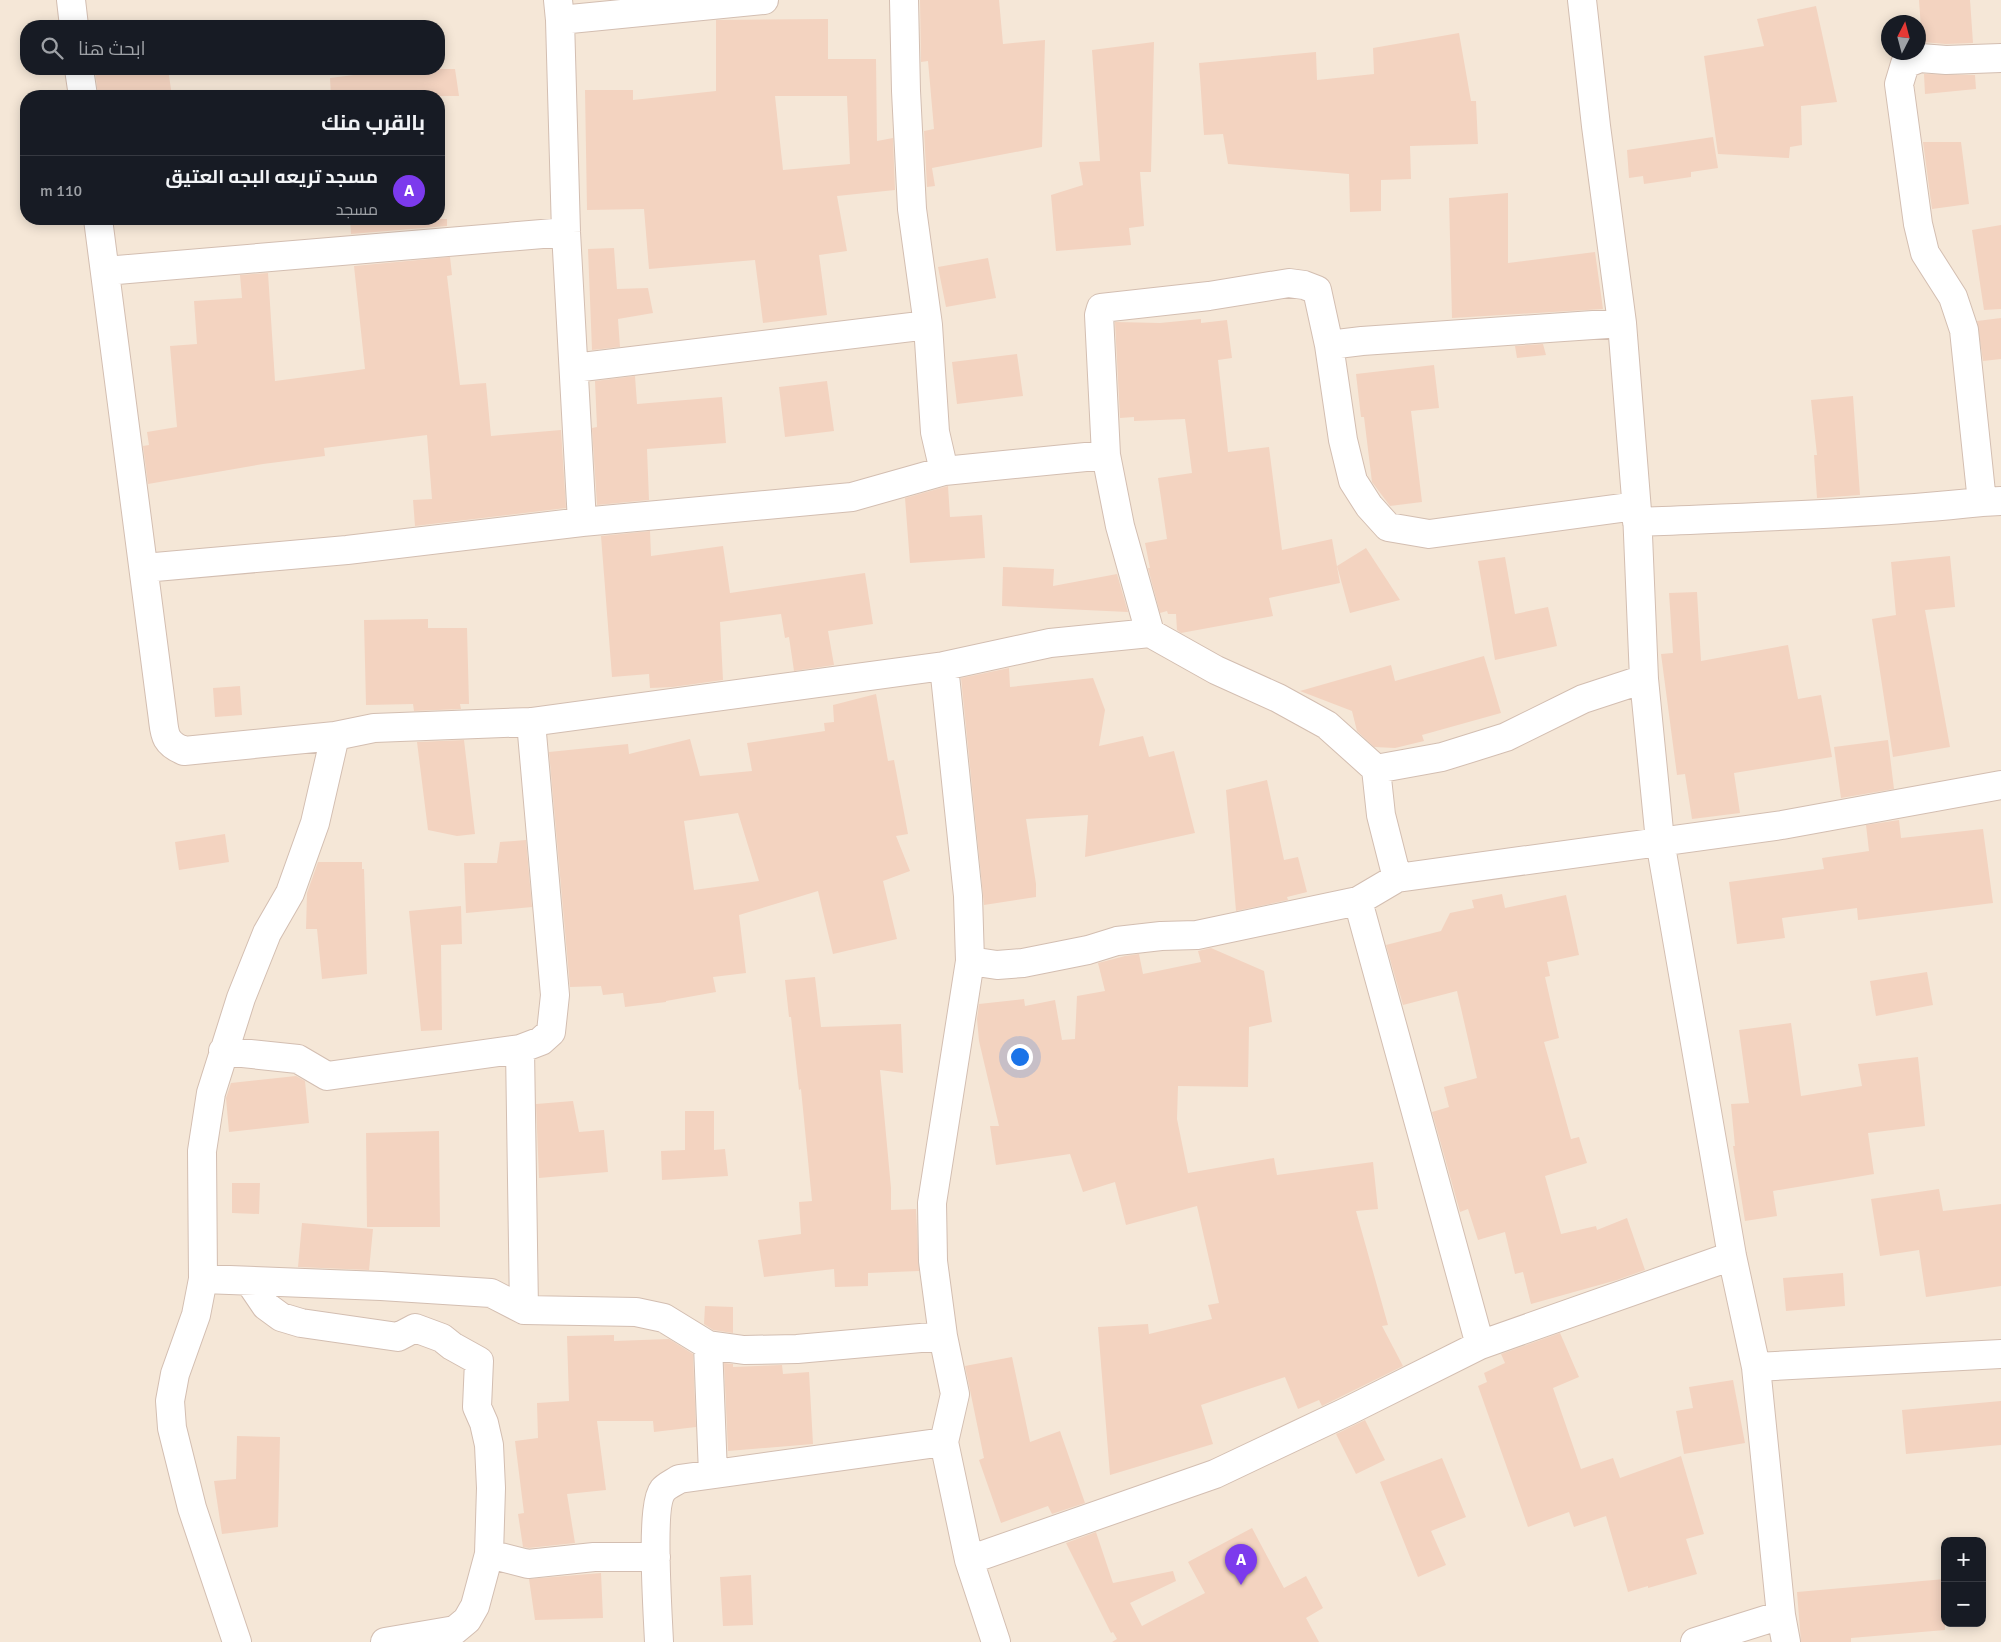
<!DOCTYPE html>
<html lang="ar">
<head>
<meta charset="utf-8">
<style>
  :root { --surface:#171b24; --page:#20242c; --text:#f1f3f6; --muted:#9ea1a6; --line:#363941; --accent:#7c3aed }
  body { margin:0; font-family:Signika,Cairo,sans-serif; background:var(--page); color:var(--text); direction:rtl }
  .controls { position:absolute; right:15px; bottom:15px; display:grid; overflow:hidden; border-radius:10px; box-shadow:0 2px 12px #0003 }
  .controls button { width:45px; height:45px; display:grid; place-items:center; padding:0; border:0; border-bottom:1px solid var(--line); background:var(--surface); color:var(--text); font:25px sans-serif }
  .compass { position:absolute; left:1881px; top:15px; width:45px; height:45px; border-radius:50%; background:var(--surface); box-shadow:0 2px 12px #0003; rotate:6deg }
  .you { position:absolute; left:1019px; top:1056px; width:18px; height:18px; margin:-12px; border:4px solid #fff; border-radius:50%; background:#1a73e8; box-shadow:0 0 0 8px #1a73e833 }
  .badge { display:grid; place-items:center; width:32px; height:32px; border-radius:50%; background:var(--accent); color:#fff; font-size:16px; font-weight:700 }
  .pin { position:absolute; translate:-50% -41px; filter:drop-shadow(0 1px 2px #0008) }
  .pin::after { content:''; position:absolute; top:26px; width:18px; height:15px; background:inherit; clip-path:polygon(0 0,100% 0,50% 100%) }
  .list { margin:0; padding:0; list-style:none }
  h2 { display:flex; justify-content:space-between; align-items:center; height:65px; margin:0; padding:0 20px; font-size:21px }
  h2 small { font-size:16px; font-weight:400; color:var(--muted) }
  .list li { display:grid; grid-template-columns:32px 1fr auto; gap:15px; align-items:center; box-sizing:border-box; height:70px; padding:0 20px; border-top:1px solid var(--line) }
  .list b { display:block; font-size:19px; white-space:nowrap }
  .list p { margin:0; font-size:16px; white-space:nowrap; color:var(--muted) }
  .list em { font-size:16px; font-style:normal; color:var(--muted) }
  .icon { flex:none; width:28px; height:28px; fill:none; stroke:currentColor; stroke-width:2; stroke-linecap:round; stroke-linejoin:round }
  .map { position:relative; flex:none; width:2001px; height:1642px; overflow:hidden; direction:ltr }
  .search { position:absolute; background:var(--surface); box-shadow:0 2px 12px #0003; left:20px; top:20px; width:425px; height:55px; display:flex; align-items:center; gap:12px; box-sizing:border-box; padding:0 18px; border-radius:20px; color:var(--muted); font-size:19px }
  .panel { position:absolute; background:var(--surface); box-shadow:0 2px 12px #0003; left:20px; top:90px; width:425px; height:135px; border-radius:20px; direction:rtl }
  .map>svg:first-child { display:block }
</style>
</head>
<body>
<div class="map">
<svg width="2001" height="1642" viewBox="0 0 2001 1642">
  <rect width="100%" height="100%" fill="#fdf5e9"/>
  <path fill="#f5e7d7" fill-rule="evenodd" d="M0 0H2001V1642H0ZM1888 22H1918V52H1888ZM26 26H439V69H26ZM26 96H439V219H26ZM1945 1541H1982V1623H1945Z"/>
  <path fill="#f3d3c0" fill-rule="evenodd" d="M920 0H999L1003 44 1045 40 1042 147 932 168 935 186 927 187 924 131 934 129 928 61 921 62Z
    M1919 0H1970L1973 43 1946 44 1922 42Z
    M1816 6 1837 102 1801 106 1802 145 1790 147 1789 158 1718 154 1704 56 1764 46 1757 19Z
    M828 19V59H876L877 141 893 138 895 190 837 196 847 251 819 255 827 315 763 323 755 260 649 269 644 209 587 210 585 90H633V100L716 91V20ZM775 96H847L850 164 783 170Z
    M1459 33 1471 101H1476L1478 144 1410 146 1411 179 1381 180V211L1350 212 1349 174 1228 164 1223 134 1204 135 1199 63 1316 52 1317 80 1374 74 1373 48Z
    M1154 42 1151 172H1140L1144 226 1129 228 1131 245 1056 251 1051 195 1083 185 1079 162 1100 161 1092 50Z
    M95 69H168L172 96H98Z
    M401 69H455L459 96H331L330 78Z
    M1924 74 1975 75 1976 89 1925 94Z
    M1713 137 1718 168 1691 172V177L1644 184 1643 176 1629 178 1627 150Z
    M1923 142H1961L1969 204 1932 209Z
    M1508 193V263L1595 252 1603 309 1452 318 1449 198Z
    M350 219H447V226L351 234Z
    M2001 225V309L1984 310 1972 230Z
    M614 248 617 289 648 288 653 313 618 319 620 347 592 350 588 249Z
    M450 257 452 275 447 276 460 385 486 383 491 436 561 430 566 508 415 526 413 500 432 499 427 435 324 448 325 456 263 464 148 484 143 446 149 445 147 432 177 427 170 346 197 344 194 301 242 298 240 275 268 273 275 381 351 371 365 369 354 266Z
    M988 258 996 298 946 307 938 267Z
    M2001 318V359L1983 361 1977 321Z
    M1201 319V323L1227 320 1232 358 1218 360 1228 452 1269 447 1282 550 1332 539 1340 583 1269 598 1273 616 1181 633 1177 630 1176 614H1168L1167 611 1160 613 1148 568H1150L1145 543 1167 539 1158 478 1192 473 1185 419 1134 421V417L1120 418 1115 322 1160 323Z
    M1543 344 1546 355 1517 358 1515 346Z
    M1017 354 1023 396 957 404 952 362Z
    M1434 365 1439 408 1411 411 1422 502 1390 506 1372 482 1364 417H1361L1356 374Z
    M635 376 637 404 722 397 726 443 647 449 649 500 597 505 592 428 597 427 595 381Z
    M827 381 834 431 785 437 779 387Z
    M1853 396 1860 495 1817 498 1814 455H1817L1811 400Z
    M948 486 950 517 982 515 985 558 910 563 905 498Z
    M650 531 651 556 723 546 730 593 865 573 873 624 828 631 834 665 794 671 789 637 785 638 781 614 720 622 723 680 673 687 650 688 649 674 612 677 601 536Z
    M1366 548 1400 600 1350 613 1337 566Z
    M1950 556 1955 607 1925 610 1950 747 1893 757 1872 619 1896 615 1891 562Z
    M1505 557 1515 614 1548 607 1557 646 1495 660 1478 561Z
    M1003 567 1054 569 1053 586 1117 574 1128 612 1002 606Z
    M1697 592 1701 661 1788 645 1798 699 1821 695 1832 757 1734 773 1740 813 1692 819 1685 774 1677 775 1661 654 1673 653 1669 593Z
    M428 619V628H467L469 704H460L461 709 414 711 413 704 366 705 364 620Z
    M1484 656 1501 713 1422 735 1424 741 1395 748 1374 747 1357 731 1352 711 1300 691 1391 665 1395 681Z
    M1009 668 1010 687 1093 678 1105 710 1099 746 1143 736 1149 757 1174 751 1195 833 1085 857 1088 815 1026 819 1036 884V897L984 905 961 678Z
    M240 686 242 715 215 717 213 688Z
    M876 694 888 761 894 760 908 834 896 836 910 871 883 881 897 939 833 954 818 891 739 915 746 973 713 977 716 992 666 1001V1002L625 1007 623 993 603 995 601 986 570 987 549 752 628 744 629 754 690 739 700 776 752 771 747 743 825 731 824 723 834 722 833 705ZM738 813 759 881 694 890 684 821Z
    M464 740 475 834 457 836 428 830 417 742Z
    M1888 740 1894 789 1841 798 1834 747Z
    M1267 780 1284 860 1298 857 1307 892 1287 897 1288 900 1236 911 1226 790Z
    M1899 820 1901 838 1983 829 1993 903 1858 920 1857 908 1782 918 1785 938 1737 944 1729 882 1824 869 1822 858 1869 851 1866 825Z
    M225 834 229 862 179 870 175 842Z
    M526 840 532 907 466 913 464 863H497L500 842Z
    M318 862H362V869H364L367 974 322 979 317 929H306L307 893Z
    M1502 894 1505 908 1566 895 1579 955 1547 962 1550 976 1545 977 1559 1038 1544 1042 1571 1139 1579 1137 1587 1163 1545 1176 1561 1234 1596 1226 1597 1230 1627 1218 1645 1270 1617 1280 1531 1304 1523 1272 1515 1274 1505 1232 1478 1240 1468 1209 1460 1212 1432 1112 1449 1107 1444 1087 1477 1078 1457 991 1403 1005 1386 945 1441 931 1450 913 1474 908 1472 900Z
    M461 906 462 944 441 945 442 1030 421 1031 409 911Z
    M1211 948 1264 971 1272 1022 1249 1027 1248 1087 1178 1086 1177 1119 1188 1173 1274 1158 1277 1175 1373 1162 1378 1209 1356 1211 1388 1325 1382 1326 1403 1366 1322 1406 1319 1400 1298 1409 1285 1377 1201 1405 1213 1444 1110 1475 1098 1327 1148 1324 1149 1334 1212 1319 1208 1305 1219 1303 1197 1206 1126 1225 1115 1182 1083 1192 1070 1154 996 1165 990 1126H999L979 1041 977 1019 979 1004 1024 999 1025 1006 1055 1000 1062 1040 1075 1039 1077 996 1105 991 1098 963 1125 956 1139 954 1143 974 1201 962 1198 951Z
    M1927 972 1933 1005 1876 1016 1870 981Z
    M815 977 821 1027 901 1024 903 1073 880 1070 891 1188V1210L916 1209 919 1271 868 1273V1286L835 1287 834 1269 764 1277 758 1240 801 1234 799 1202 812 1201 801 1089 799 1090 791 1017H789L785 980Z
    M1791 1023 1801 1096 1862 1086 1858 1064 1918 1057 1925 1126 1868 1133 1874 1174 1773 1191 1777 1216 1745 1221 1733 1146H1735L1731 1104 1749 1103 1739 1030Z
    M296 1076 305 1081 309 1123 229 1132 226 1098 231 1083Z
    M573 1101 579 1132 604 1130 608 1172 539 1178 536 1104Z
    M685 1111H714V1150L725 1149 728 1176 662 1180 661 1151 685 1150Z
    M439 1131 440 1227H367L366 1133Z
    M232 1183H260L259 1214 232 1213Z
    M1939 1189 1943 1211 2001 1204V1286L1926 1297 1919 1250 1880 1256 1871 1199Z
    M302 1223 373 1229 369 1270 298 1267Z
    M1843 1273 1845 1306 1786 1311 1783 1278Z
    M705 1306 733 1307V1333L713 1330 704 1324Z
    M1560 1333 1579 1377 1553 1388 1581 1469 1613 1458 1620 1478 1681 1456 1704 1534 1686 1539 1697 1574 1648 1588V1586L1628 1592 1606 1516 1574 1527 1569 1512 1528 1527 1478 1386 1487 1382 1484 1373 1505 1363 1501 1354Z
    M614 1335V1341L669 1339 693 1354 696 1427 654 1432 653 1421H597L606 1490 567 1494 575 1543 529 1548 523 1547 518 1514 524 1513 515 1441 538 1438 537 1403 569 1401 567 1336Z
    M1012 1357 1030 1442 1060 1431 1085 1503 1052 1514 1048 1506 1001 1523 979 1460 984 1458 965 1366Z
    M724 1363 733 1364V1367L782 1365 783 1374 809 1372 813 1444 728 1451Z
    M1733 1380 1745 1443 1684 1454 1676 1411 1693 1408 1689 1387Z
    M2001 1401V1445L1906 1454 1902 1410Z
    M1365 1420 1385 1460 1356 1474 1336 1434Z
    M237 1436 280 1437 278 1527 222 1534 214 1481 236 1479Z
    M1442 1458 1466 1517 1431 1531 1446 1565 1418 1577 1380 1482Z
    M1252 1528 1284 1588 1306 1576 1323 1608 1306 1618 1319 1642H1112L1117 1639 1113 1632 1111 1633 1066 1543 1096 1532 1113 1583 1173 1571 1176 1581 1130 1603 1142 1626 1205 1593 1188 1562Z
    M601 1573 603 1618 535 1620 529 1579Z
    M751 1575 753 1625 723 1626 720 1577Z
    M1945 1579V1630L1851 1638V1642H1801L1797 1592Z"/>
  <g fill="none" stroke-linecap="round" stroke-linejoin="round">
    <g stroke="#d3beb1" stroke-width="30">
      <path id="minor" d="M71 0 74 26
        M558 0 560 20 566 232 582 522
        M1582 0 1596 126 1622 323 1637 511 1644 679 1660 841 1732 1256 1756 1367 1781 1615 1786 1642
        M560 20 764 0
        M2001 58 1946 60 1920 58 1905 64 1899 84 1918 224 1925 253 1953 297 1964 330 1982 502 2001 501
        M79 69 83 96
        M98 219 162 712C165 732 162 742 184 751L335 736 374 728 531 722 944 666
        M105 271 566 232
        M1622 323 1362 341 1329 345 1343 440 1353 481 1369 506 1388 527 1429 534 1636 506
        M574 368 928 325
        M1106 455 1099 315 1101 308 1209 296 1289 283 1304 285 1317 290 1329 345
        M944 471 1106 455 1120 526 1150 633 1216 670 1278 698 1327 725 1376 769 1442 757 1506 737 1583 699 1644 679
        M1637 522C1752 517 1867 514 1982 502
        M144 568 347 550 582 522 852 497 944 471 935 432 928 325 912 209 906 91 904 0
        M1376 769 1381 815 1397 878
        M1358 901 1480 1345
        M970 961 997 965 1023 963 1088 950 1117 941 1161 936 1197 935 1358 901 1397 878 1782 825 2001 785
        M223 1051 298 1059 327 1076 520 1049
        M203 1279 381 1286 491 1293 524 1310 636 1312 664 1318 708 1345 744 1350 797 1349 943 1336
        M249 1281 266 1306 281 1317 301 1323 398 1337 415 1328 442 1338 452 1346 479 1361 477 1407 484 1423 489 1445 491 1488 489 1554 475 1606 467 1620 455 1630 385 1642
        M524 1310 520 1049 541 1041 551 1032 555 995 531 722
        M708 1345 713 1474
        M1756 1367 2001 1354
        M489 1554 528 1564 594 1557H656
        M969 1560 1215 1474 1348 1411 1480 1345 1732 1256
        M237 1642 192 1508 172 1428 170 1401 175 1374 196 1315 203 1279 202 1151 211 1093 241 998 267 933 290 893 315 823 335 736
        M659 1642C658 1617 650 1506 663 1490 666 1486 675 1482 679 1479L944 1442
        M996 1642 969 1560 944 1442 955 1394 943 1336 933 1261 932 1203 970 961 968 896 944 666 1050 643 1150 633
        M1695 1642 1781 1615"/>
    </g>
    <use href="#minor" stroke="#fff" stroke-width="28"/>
  </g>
</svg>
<div class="controls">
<button>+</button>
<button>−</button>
</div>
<svg class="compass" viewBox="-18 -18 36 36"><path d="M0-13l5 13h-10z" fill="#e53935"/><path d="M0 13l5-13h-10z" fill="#9ea1a6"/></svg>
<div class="you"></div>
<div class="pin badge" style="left:1241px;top:1585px">A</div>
<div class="search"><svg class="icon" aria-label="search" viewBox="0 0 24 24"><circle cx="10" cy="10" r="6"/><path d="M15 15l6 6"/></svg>ابحث هنا</div>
<section class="panel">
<h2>بالقرب منك<small></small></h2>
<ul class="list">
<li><span class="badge">A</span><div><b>مسجد تريعه البجه العتيق</b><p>مسجد</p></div><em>110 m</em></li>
</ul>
</section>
</div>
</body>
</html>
